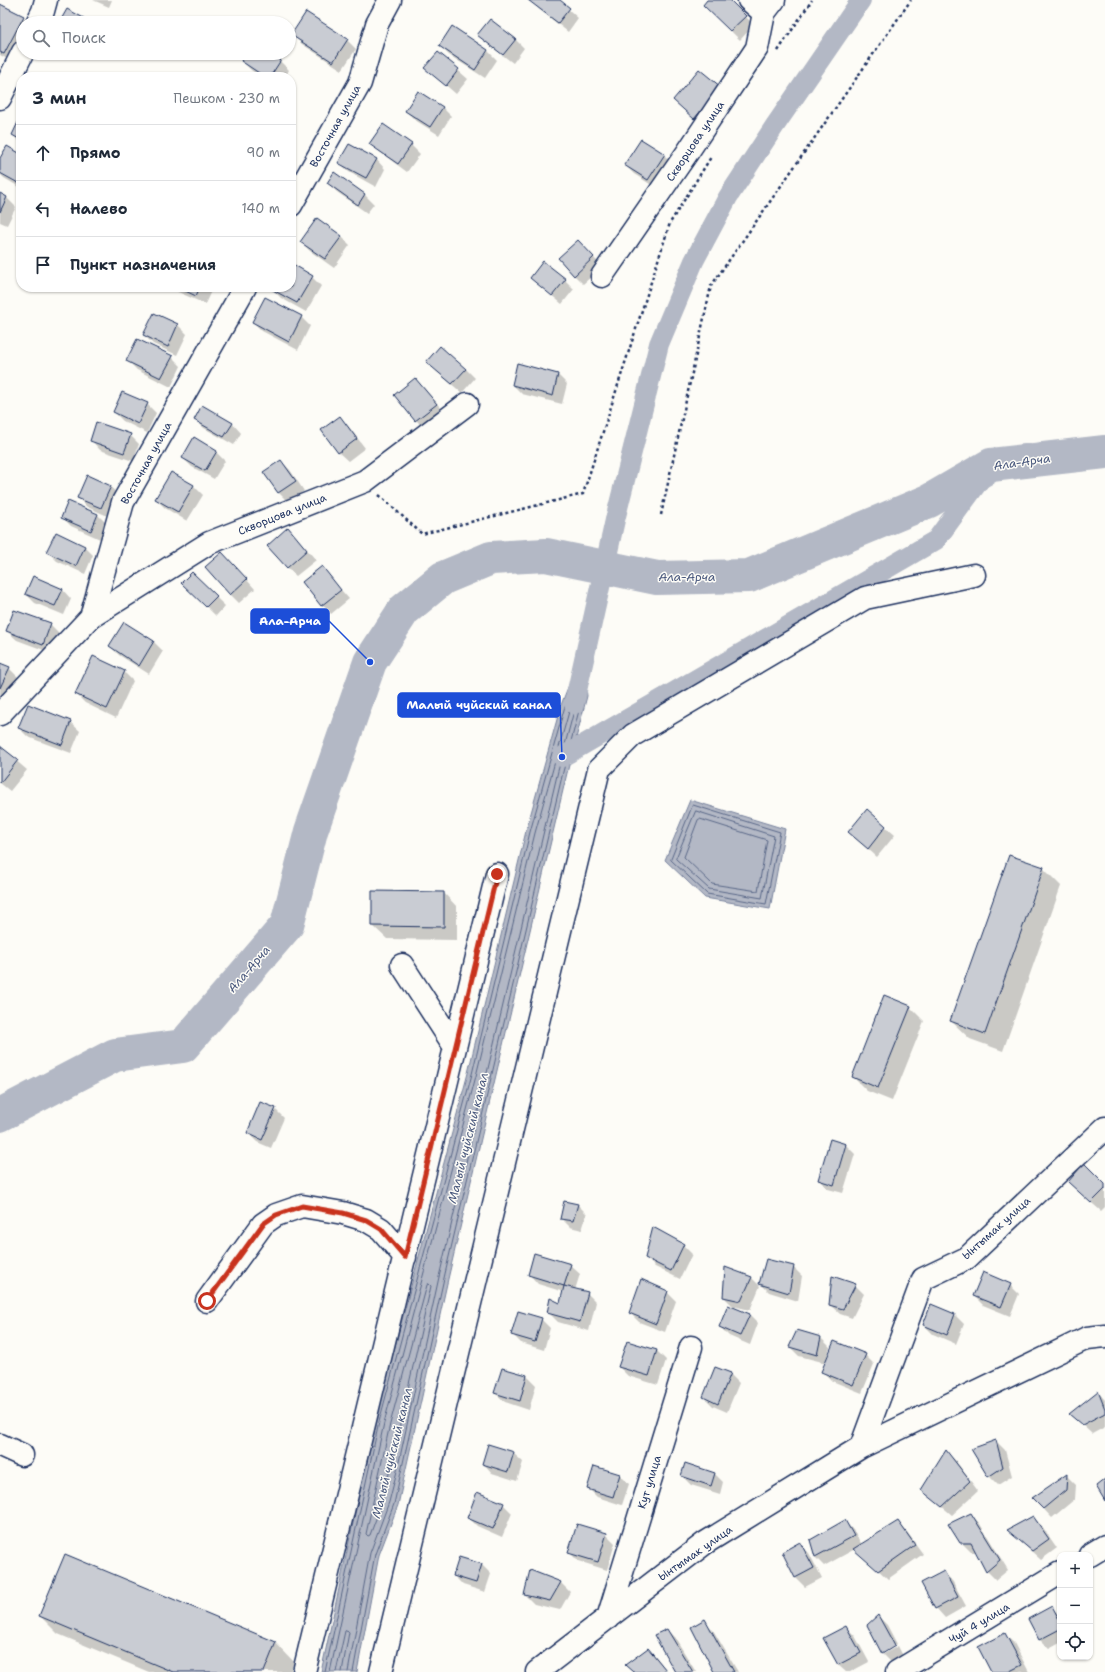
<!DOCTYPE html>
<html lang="ru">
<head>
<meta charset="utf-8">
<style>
  :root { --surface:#fff; --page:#f2f2f3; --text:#1f2937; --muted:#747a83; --line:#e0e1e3 }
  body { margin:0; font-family:"Shantell Sans",sans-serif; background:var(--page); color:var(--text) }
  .controls { position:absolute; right:12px; bottom:12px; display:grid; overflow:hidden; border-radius:8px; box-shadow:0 1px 3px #0004 }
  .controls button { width:36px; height:36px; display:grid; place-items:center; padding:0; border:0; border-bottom:1px solid var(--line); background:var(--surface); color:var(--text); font:20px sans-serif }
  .stop { position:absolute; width:12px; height:12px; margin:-9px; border:3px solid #c8321e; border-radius:50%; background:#fff }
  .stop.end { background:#c8321e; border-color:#fff; box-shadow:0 1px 4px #0008 }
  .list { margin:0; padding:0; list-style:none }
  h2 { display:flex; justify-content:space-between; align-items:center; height:52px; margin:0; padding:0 16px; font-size:17px }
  h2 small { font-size:13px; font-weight:400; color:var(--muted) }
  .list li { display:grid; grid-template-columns:26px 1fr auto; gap:12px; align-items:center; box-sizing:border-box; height:56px; padding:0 16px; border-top:1px solid var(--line) }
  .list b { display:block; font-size:15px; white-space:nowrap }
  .list em { font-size:13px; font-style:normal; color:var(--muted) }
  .icon { flex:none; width:22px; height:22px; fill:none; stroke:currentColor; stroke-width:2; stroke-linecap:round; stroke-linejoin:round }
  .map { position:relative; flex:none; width:1105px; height:1672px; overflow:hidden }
  .search { position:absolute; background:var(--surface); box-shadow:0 1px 3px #0004; left:16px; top:16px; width:280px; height:44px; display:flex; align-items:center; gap:10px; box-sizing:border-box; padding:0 14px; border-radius:22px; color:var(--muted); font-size:15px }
  .panel { position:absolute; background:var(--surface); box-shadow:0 1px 3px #0004; left:16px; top:72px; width:280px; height:220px; border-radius:16px }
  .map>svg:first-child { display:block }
</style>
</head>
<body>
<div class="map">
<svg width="1105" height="1672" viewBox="0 0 1105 1672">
  <rect width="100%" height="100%" fill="#fdfcf7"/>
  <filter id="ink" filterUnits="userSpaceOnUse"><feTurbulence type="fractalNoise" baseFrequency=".025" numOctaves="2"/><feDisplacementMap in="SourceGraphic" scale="8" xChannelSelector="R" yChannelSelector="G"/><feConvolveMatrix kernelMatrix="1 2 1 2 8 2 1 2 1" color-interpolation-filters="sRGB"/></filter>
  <g filter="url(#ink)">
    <path fill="#b3b8c5" stroke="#76819c" d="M572 677 585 679 587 696 567 773 448 1279 405 1473 398 1505 379 1555 357 1672H321L375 1421 468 1073 526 831 561 705Z
      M690 800 785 829 770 909 705 898 665 860Z"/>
    <path fill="#0003" d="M93 0H112L109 7Z
      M530 0H558L578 18 568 32 539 9Z
      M709 0H729L754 25 740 40 704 5Z
      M0 5 23 17 29 23H23V44L13 62 0 55Z
      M452 28 488 51 497 60 485 78 449 55 440 46Z
      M293 35 347 40 356 49 342 70 302 44Z
      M479 35 515 39 524 48 513 63 488 44Z
      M248 53H268L280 61 289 70 285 77H261L251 70 242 61Z
      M438 53 468 79 456 94 426 68Z
      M720 88 704 127 674 100Z
      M442 107 451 116 439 135 415 120 406 111Z
      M21 118V143L13 135Z
      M383 125 411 145 420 154 407 172 380 152 371 143Z
      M641 140 664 155 673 164 658 189 634 174 625 165Z
      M7 147 21 155V188L4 178 0 174V160Z
      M376 159 385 169 376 187 349 172 340 163Z
      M335 174 365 195 374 204 367 213 337 192 328 183Z
      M0 195 7 198 16 207 7 225 0 222Z
      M341 236 350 245 334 268 310 251 301 242Z
      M587 250 602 267 583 284 574 275Z
      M291 265 312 277 321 286 306 312 281 298 272 289 273 287H291Z
      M531 278 565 280 574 289 562 304Z
      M173 287H210L212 289 205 304 178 292Z
      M154 314 178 325 187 334 177 355 153 344 144 335Z
      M301 317 310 326 298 350 262 331 253 322Z
      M172 357 181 366 171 387 137 370 128 361Z
      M518 365 558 375 567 384 562 404 522 394 513 385Z
      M466 369 475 378 462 393 436 371Z
      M424 388 445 413 425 430 395 396Z
      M147 404 156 413 147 433 123 421 114 412Z
      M340 418 349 427 365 448 348 461 338 452Z
      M195 419 232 423 241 433 234 445 204 428Z
      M130 435 139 444 133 461 100 450 91 440Z
      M216 452 225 461 214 479 192 467 183 458Z
      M281 461 290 470 304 491 288 502 279 493 265 473Z
      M172 473 194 486 203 495 187 521 165 508 156 499Z
      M110 486 119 496 110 517 87 507 78 498Z
      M68 502 98 515 107 524 100 539 71 526 62 517Z
      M297 538 316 560 296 576 287 567Z
      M84 546 93 555 85 574 57 561 48 552Z
      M231 562 255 589 239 603 230 594Z
      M322 568 349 599 331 614 304 582Z
      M192 574 225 606 216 616 182 583Z
      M62 589 71 599 64 615 35 603 26 594Z
      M50 624 59 633 52 653 17 640 7 631Z
      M124 624 154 642 163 651 149 674 119 655 110 646Z
      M0 664 9 668 18 677 8 700 0 697Z
      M124 672 133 681 116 718 85 703 76 694Z
      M70 722 80 731 71 753 28 737 19 728Z
      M0 747 27 770 10 791 0 783Z
      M867 811 895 835 877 857 849 832Z
      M1043 868 1061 886 1003 1051 970 1039 951 1021Z
      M444 893 457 907V940L387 939 373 926Z
      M910 1007 924 1021 892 1101 867 1091 853 1077Z
      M275 1109 284 1118 271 1148 257 1142 248 1133Z
      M846 1145 855 1154 843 1193 828 1189 819 1180Z
      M1105 1186V1207L1101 1211 1078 1191Z
      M564 1202 578 1205 587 1214 582 1230 570 1227 561 1218Z
      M683 1245 692 1254 680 1279 655 1267 646 1258Z
      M570 1265 580 1274 575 1290 587 1293 596 1302 589 1331 558 1322 549 1313 561 1304 564 1292 538 1284 529 1274Z
      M793 1267 802 1276 798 1301 769 1292 760 1283Z
      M751 1277 760 1286 750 1310 733 1306 724 1297Z
      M855 1285 864 1294 852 1318 840 1314 830 1305Z
      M1010 1285 1019 1294 1010 1316 983 1305 974 1296Z
      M667 1292 676 1301 665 1332 639 1322 630 1313Z
      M932 1305 955 1315 964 1324 956 1344 933 1334 924 1325Z
      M749 1314 758 1323 750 1345 729 1336 720 1327Z
      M541 1319 550 1328 544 1350 521 1343 512 1334Z
      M798 1331 821 1338 830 1347 827 1357 865 1355 874 1364 862 1393 832 1381 823 1372 826 1363 799 1356 790 1347Z
      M657 1351 666 1360 658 1385 628 1376 619 1367Z
      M503 1369 527 1376 536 1385 529 1410 505 1402 495 1393Z
      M730 1374 739 1383 727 1412 713 1406 704 1397Z
      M1098 1392 1105 1400V1427L1092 1434 1080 1423Z
      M996 1441 1005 1450 1012 1476 998 1485 989 1476 972 1450Z
      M946 1452 955 1460 978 1491 952 1515 922 1490Z
      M513 1453 523 1462 517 1481 492 1473 483 1463Z
      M714 1473 723 1482 720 1494 691 1485 682 1476Z
      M619 1474 629 1484 622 1505 597 1497 588 1488Z
      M1067 1476 1076 1485 1075 1499 1052 1518 1034 1499Z
      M503 1504 512 1513 502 1537 477 1526 468 1517Z
      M971 1514 980 1524 1008 1570 996 1580 987 1571 977 1552H971L961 1542Z
      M1033 1517 1042 1526 1057 1548 1041 1560 1018 1539Z
      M844 1521 853 1530 862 1545 898 1522 907 1532 923 1554 888 1579 855 1549 824 1566 815 1557Z
      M606 1534 615 1543 607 1570 578 1561 569 1552Z
      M800 1544 809 1553 822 1578 805 1587 796 1578 783 1553Z
      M66 1555 276 1643 294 1662 290 1672H149L58 1634 40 1616Z
      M482 1565 491 1574 485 1592 463 1585 454 1576Z
      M530 1571 561 1583 570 1592 560 1610 534 1604 525 1595Z
      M944 1572 953 1582 966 1606 945 1618 936 1608Z
      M1052 1608 1060 1616V1643L1049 1649 1040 1640 1030 1620Z
      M878 1616 887 1625 897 1644 884 1651V1654L898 1646 903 1656 891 1662 882 1653Z
      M704 1621 713 1630 738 1672H716Z
      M846 1627 855 1636 869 1662 850 1672H846L838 1665Z
      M667 1630 676 1639 696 1672H677Z
      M1004 1634 1014 1643 1029 1672H992Z
      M648 1649 657 1658 668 1672H634Z"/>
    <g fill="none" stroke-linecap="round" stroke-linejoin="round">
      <path stroke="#586687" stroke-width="1" d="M693 805 780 832 766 904 707 894 671 860Z
        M696 811 774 836 762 898 709 889 676 859Z
        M700 819 767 840 758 891 712 884 684 857 698 820Z
        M429 1284 431 1286 383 1500 370 1535 368 1536 366 1534 390 1424 427 1285Z
        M325 1672 379 1422 472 1074 530 832 565 706 574 683H580L583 695 563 772 444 1278 401 1472 394 1504 375 1554 353 1672
        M330 1672 384 1423 476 1076 535 833 570 708 572 701 575 700 576 703 558 771 439 1277 397 1471 389 1502 370 1553 348 1672
        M336 1672 345 1631 347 1630 349 1632 342 1672"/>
      <path stroke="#b3b8c5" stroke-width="20" d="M574 704 615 520 659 344 694 261 728 197 774 127 861 0
        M562 757 936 540 991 465"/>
      <path stroke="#b3b8c5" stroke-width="34" d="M0 1115 115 1055 183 1046 287 925 311 831 370 662 404 610 443 578 491 558 546 555 657 578 749 576 929 501 991 465 1105 452"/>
    </g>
    <path fill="#c9ccd3" stroke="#1b2f5e" d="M528 0H560L570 8 558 23Z
      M707 0H730L746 16 730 31 703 5Z
      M0 4 24 16 4 54 0 52Z
      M67 9 91 22V23H59Z
      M306 12 348 39 333 62 291 35Z
      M490 19 516 39 503 55 477 35Z
      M452 26 488 50 475 70 439 46Z
      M438 52 459 69 446 86 424 68Z
      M246 53H269L281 60 270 77H265L241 61Z
      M699 69 721 87 694 119 673 100Z
      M418 91 443 107 430 127 405 111Z
      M21 116V140L12 135Z
      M383 124 412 144 398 164 369 144Z
      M641 139 665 154 648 180 624 165Z
      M349 144 377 159 366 178 338 163Z
      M7 146 21 154 20 184 0 173V158Z
      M334 172 365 194 358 205 327 183Z
      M0 193 7 197 0 212Z
      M317 218 342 236 325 259 300 242Z
      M578 240 594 257 574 276 558 258Z
      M543 261 566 279 552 296 530 278Z
      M291 263 313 276 297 303 271 289 272 287H291Z
      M177 287H200L196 296Z
      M265 297 302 316 289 342 252 322Z
      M154 313 178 324 168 347 143 335Z
      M137 339 173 356 161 378 126 361Z
      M440 346 466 369 452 384 426 362Z
      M517 363 558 374 553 396 512 385Z
      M415 378 437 404 415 421 394 395Z
      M122 392 148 403 138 424 113 412Z
      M202 405 233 423 224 437 194 420Z
      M340 416 357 439 338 453 321 430Z
      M96 422 131 434 124 453 90 441Z
      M194 437 217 451 205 471 182 458Z
      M281 460 296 481 278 493 263 472Z
      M171 472 194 485 178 512 155 499Z
      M87 475 111 486 101 508 77 498Z
      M68 501 98 514 91 531 61 518Z
      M288 527 307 550 287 568 267 546Z
      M56 532 85 546 76 566 46 552Z
      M222 552 247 579 230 595 205 567Z
      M322 566 341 590 321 606 302 582Z
      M192 572 217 596 206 607 181 583Z
      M33 576 63 589 55 606 25 594Z
      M14 610 51 623 43 645 6 631Z
      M124 622 154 641 139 666 109 646Z
      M93 656 125 671 107 709 75 694Z
      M0 663 10 667 0 688Z
      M28 704 71 721 62 745 18 728Z
      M0 746 18 760 0 783Z
      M867 809 886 826 868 849 848 832Z
      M1009 855 1044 867 985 1034 950 1021Z
      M372 891 444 892V927L372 926Z
      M884 995 911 1006 878 1088 852 1077Z
      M260 1102 276 1108 262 1140 247 1133Z
      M830 1139 846 1144 834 1185 818 1180Z
      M1084 1163 1105 1184V1189L1091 1203 1068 1182Z
      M564 1201 578 1204 573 1221 560 1219Z
      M653 1227 684 1244 671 1271 645 1258Z
      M534 1253 571 1264 564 1286 528 1275Z
      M766 1259 794 1266 789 1293 759 1284Z
      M725 1267 752 1277 741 1301 723 1297Z
      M983 1272 1011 1284 1001 1307 973 1296Z
      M832 1276 856 1284 843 1309 829 1305Z
      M641 1279 668 1291 656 1324 629 1313Z
      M564 1286 588 1292 580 1322 547 1313 550 1298 560 1303Z
      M931 1304 955 1314 947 1335 923 1325Z
      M728 1305 750 1314 740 1336 719 1327Z
      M518 1311 542 1318 535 1342 511 1335Z
      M797 1330 821 1337 817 1355 789 1347Z
      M627 1341 657 1350 649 1376 618 1367Z
      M834 1341 866 1354 853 1385 821 1372Z
      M715 1367 731 1373 718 1404 703 1397Z
      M502 1368 527 1375 520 1401 494 1393Z
      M1098 1391 1105 1409V1413L1082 1425 1069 1414Z
      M996 1440 1003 1467 988 1477 971 1449Z
      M488 1444 514 1452 508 1472 482 1464Z
      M946 1450 970 1481 942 1507 921 1490Z
      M685 1463 715 1473 711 1486 681 1476Z
      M594 1466 620 1474 613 1497 587 1489Z
      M1067 1474 1066 1490 1043 1509 1032 1498Z
      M1105 1479V1501L1096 1486Z
      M477 1492 504 1503 493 1529 467 1518Z
      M971 1513 1000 1560 986 1572 971 1543H960L948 1524Z
      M1033 1516 1049 1539 1032 1551 1007 1530Z
      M845 1520 854 1536 815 1557 810 1540Z
      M898 1521 915 1545 878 1571 853 1549Z
      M577 1524 607 1533 598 1562 568 1553Z
      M800 1542 814 1568 795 1578 782 1552Z
      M65 1554 276 1642 264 1672H173L39 1616Z
      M459 1557 482 1564 476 1583 453 1576Z
      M530 1570 561 1582 550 1601 524 1595Z
      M944 1571 958 1597 935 1609 921 1583Z
      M1052 1606 1060 1621V1629L1039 1640 1028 1619Z
      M878 1615 895 1646 882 1654 867 1625Z
      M705 1619 734 1672H714L691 1627Z
      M846 1626 861 1653 838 1665 823 1638Z
      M667 1629 693 1672H675L654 1635Z
      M1005 1633 1022 1665 1008 1672H991L978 1647Z
      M648 1648 666 1670 661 1672H633L625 1665Z"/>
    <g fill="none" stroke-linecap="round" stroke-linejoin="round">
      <g stroke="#1b2f5e" stroke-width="25">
        <path id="minor" d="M749 0 764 13
          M37 23 43 11 46 0
          M0 98 23 52
          M291 205 360 83 377 24 390 0
          M602 276 687 153 757 48 764 13 774 0
          M91 617 209 543 365 481 467 404
          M0 714 91 617 123 502 245 287
          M402 965 455 1047
          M207 1301 263 1224 276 1215 302 1206 343 1213 366 1220 381 1229 405 1257
          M0 1445 22 1455
          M861 1447 923 1279 967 1258 1105 1128
          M1090 1555 1105 1546
          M608 1618 691 1347
          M304 1672 497 874
          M381 1672 599 769 633 735 865 598 974 575
          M537 1672 705 1543 861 1447 1087 1338 1105 1336
          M897 1672 1060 1573"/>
      </g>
      <path stroke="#1b2f5e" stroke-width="2.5" stroke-dasharray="3 3" stroke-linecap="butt" d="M778 51 812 0
        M379 495 422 534 583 494 670 223 711 157
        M661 515 711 286 911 0"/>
      <use href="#minor" stroke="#fdfcf7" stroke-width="22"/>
    </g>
  </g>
  <g fill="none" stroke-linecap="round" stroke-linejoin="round" filter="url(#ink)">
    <path stroke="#c8321e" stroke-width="5" d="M207 1301 263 1224 276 1215 302 1206 343 1213 366 1220 381 1229 405 1257 497 874"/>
  </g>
  <g text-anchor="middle" stroke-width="3" stroke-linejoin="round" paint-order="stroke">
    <g font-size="11" fill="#1b2f5e" stroke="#fdfcf7">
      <text transform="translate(335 126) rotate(-61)" y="4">Восточная улица</text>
      <text transform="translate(695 141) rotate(-56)" y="4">Скворцова улица</text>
      <text transform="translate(146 463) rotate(-61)" y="4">Восточная улица</text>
      <text transform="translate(282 514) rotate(-22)" y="4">Скворцова улица</text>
      <text transform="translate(996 1228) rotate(-42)" y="4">Ынтымак улица</text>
      <text transform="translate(649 1482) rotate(-73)" y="4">Кут улица</text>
      <text transform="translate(695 1553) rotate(-35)" y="4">Ынтымак улица</text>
      <text transform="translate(979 1623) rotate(-31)" y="4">Чуй 4 улица</text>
    </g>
    <g font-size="12" font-style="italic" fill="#49587d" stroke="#fdfcf7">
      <text transform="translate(1022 462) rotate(-8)" y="4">Ала-Арча</text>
      <text x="687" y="581">Ала-Арча</text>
      <text transform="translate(249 969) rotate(-49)" y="4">Ала-Арча</text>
      <text transform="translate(468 1138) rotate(-76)" y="4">Малый чуйский канал</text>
      <text transform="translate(392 1453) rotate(-76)" y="4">Малый чуйский канал</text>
    </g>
  </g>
  <path fill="none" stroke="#1d4ed8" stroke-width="1.5" d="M370 662L329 621M562 757L560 705"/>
  <g fill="#1d4ed8" stroke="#fdfcf7" stroke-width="1.5">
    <circle cx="370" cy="662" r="4"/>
    <circle cx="562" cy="757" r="4"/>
  </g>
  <g fill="#1d4ed8" stroke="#1d4ed8" stroke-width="1.5">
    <rect x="251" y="609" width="78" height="24" rx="4"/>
    <rect x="398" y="693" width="162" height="24" rx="4"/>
  </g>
  <g font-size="12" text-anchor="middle" font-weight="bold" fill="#fff">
    <text x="290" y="625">Ала-Арча</text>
    <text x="479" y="709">Малый чуйский канал</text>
  </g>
</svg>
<div class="controls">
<button>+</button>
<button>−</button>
<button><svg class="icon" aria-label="locate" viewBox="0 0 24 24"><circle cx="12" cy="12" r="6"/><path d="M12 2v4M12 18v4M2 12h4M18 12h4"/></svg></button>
</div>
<div class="stop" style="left:207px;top:1301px"></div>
<div class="stop end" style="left:497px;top:874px"></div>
<div class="search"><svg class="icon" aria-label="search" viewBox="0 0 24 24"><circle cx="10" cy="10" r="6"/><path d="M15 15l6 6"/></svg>Поиск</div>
<section class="panel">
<h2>3 мин<small>Пешком · 230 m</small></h2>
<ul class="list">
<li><svg class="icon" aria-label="ahead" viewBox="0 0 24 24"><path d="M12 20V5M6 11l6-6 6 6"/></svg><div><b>Прямо</b></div><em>90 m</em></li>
<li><svg class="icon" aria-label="left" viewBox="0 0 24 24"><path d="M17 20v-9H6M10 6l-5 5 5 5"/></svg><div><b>Налево</b></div><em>140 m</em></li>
<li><svg class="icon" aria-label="arrive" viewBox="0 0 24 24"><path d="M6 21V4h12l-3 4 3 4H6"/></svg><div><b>Пункт назначения</b></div></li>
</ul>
</section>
</div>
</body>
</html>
